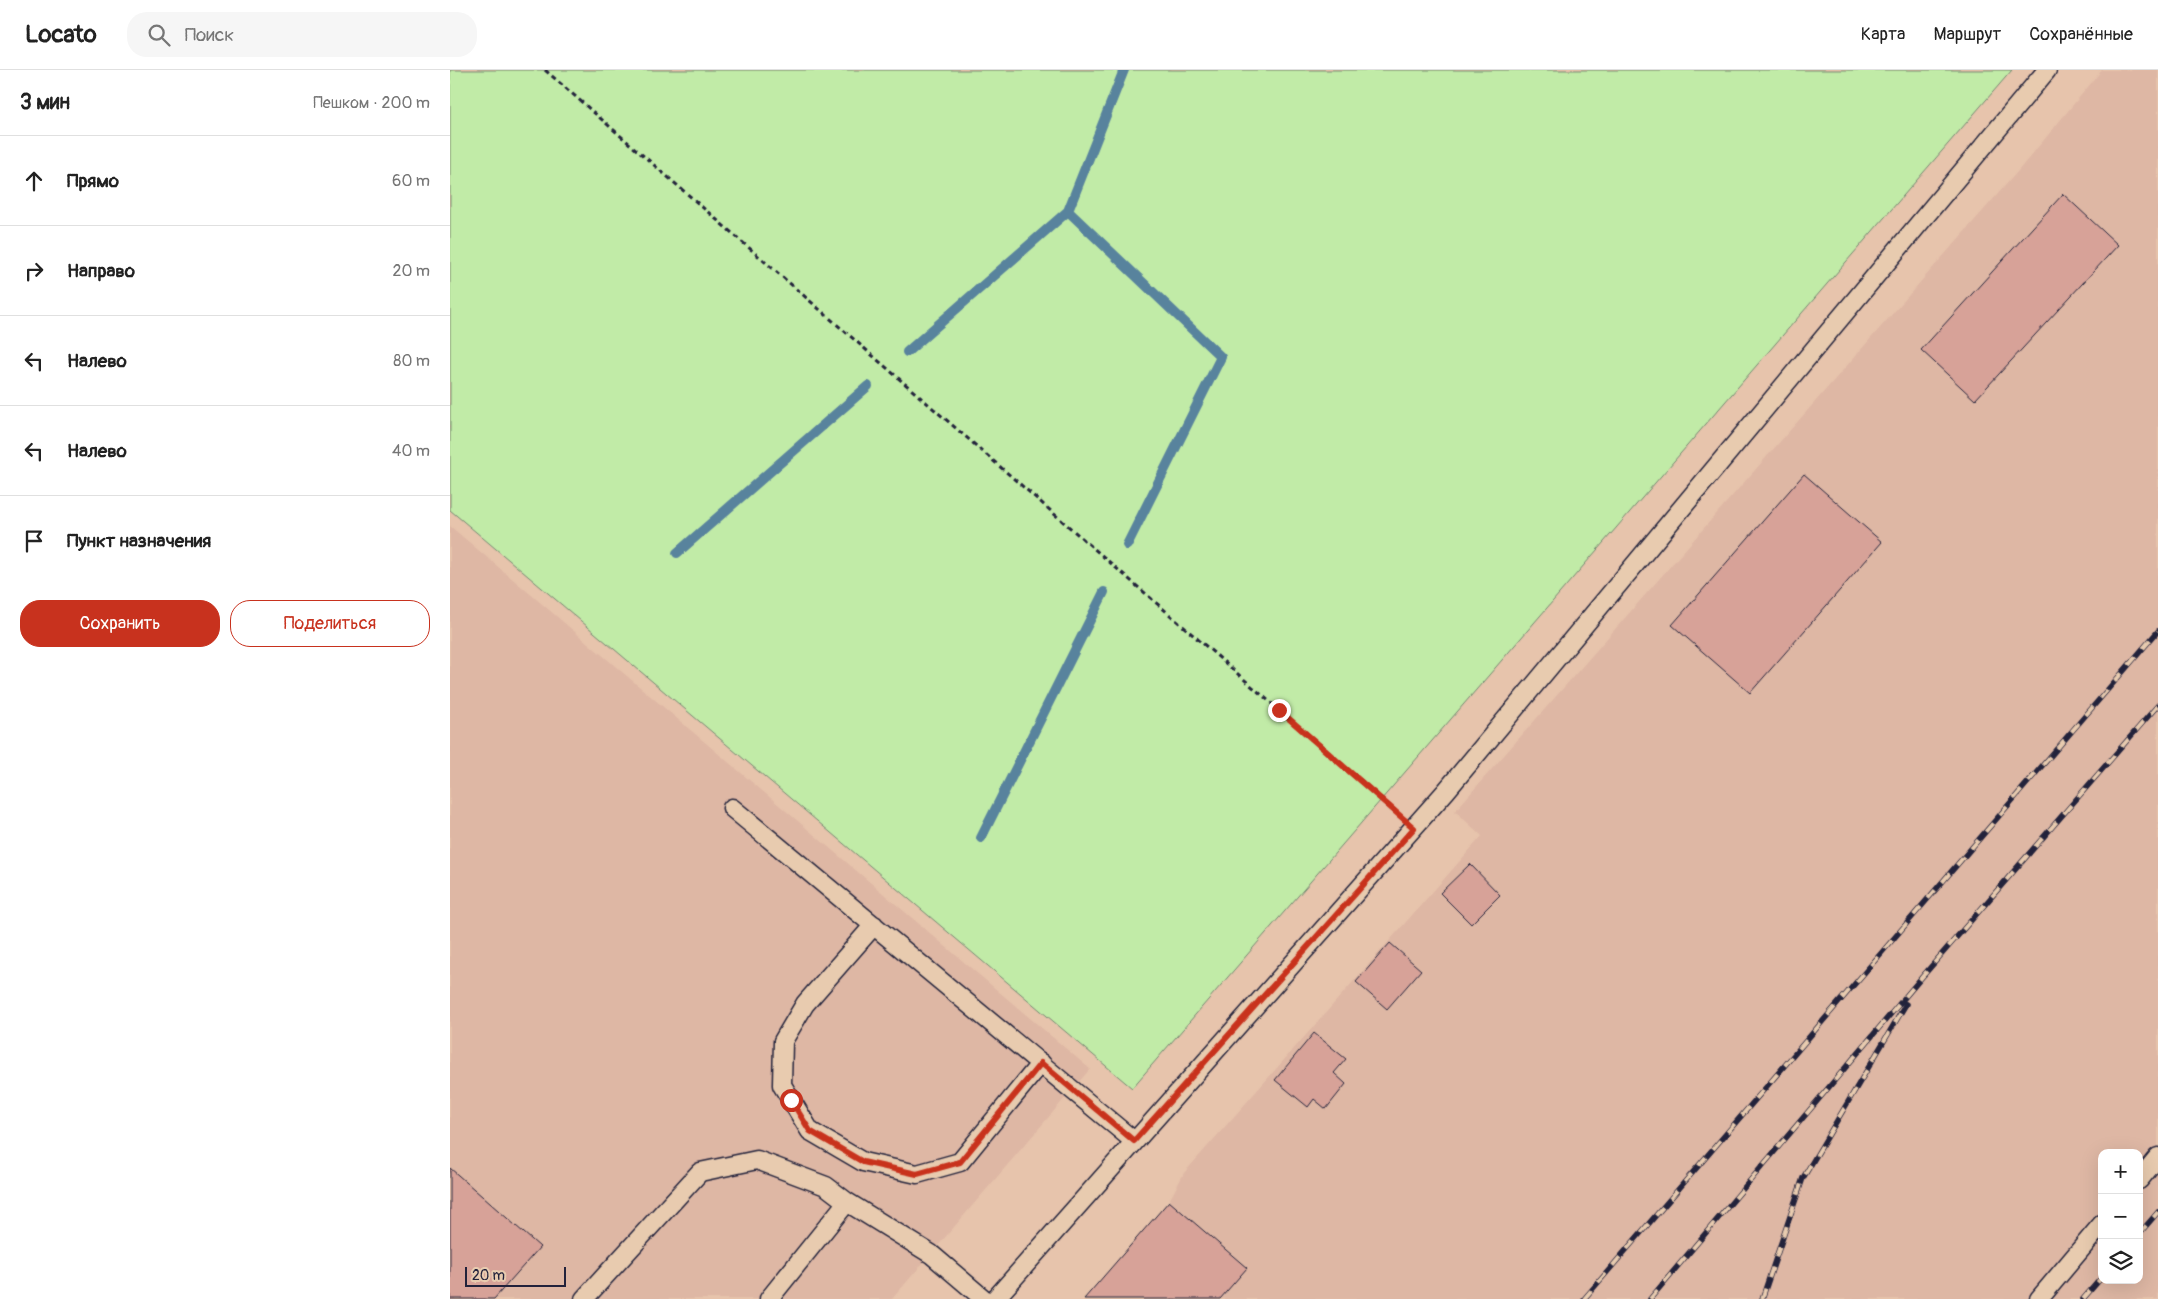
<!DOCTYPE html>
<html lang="ru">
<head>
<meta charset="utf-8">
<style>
  :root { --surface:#fff; --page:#f6f6f6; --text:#222; --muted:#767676; --line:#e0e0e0; --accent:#c8321e }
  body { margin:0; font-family:Pangolin,sans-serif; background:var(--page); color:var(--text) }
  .controls { position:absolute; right:15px; bottom:15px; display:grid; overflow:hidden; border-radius:10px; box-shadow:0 5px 20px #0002 }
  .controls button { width:45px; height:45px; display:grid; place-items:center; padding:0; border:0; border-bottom:1px solid var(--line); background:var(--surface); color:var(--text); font:25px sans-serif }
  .scale { position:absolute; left:15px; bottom:12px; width:101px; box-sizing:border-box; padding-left:5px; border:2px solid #22223b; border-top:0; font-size:14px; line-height:18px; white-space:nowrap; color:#22223b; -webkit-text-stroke:4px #e8cbaf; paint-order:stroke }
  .stop { position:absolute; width:15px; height:15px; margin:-11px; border:4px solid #c8321e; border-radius:50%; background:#fff }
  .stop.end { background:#c8321e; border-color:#fff; box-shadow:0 1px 5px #0008 }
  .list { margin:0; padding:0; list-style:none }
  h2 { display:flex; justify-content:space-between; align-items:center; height:65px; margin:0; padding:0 20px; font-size:21px }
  h2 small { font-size:16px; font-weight:400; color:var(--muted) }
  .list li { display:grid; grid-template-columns:32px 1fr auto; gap:15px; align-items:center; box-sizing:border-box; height:90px; padding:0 20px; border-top:1px solid var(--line) }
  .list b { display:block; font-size:19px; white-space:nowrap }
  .list em { font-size:16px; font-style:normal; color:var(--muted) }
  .actions { display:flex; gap:10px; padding:15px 20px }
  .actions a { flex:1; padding:11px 0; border:1px solid var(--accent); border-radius:20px; text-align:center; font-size:18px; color:var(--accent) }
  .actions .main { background:var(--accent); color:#fff }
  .icon { flex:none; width:28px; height:28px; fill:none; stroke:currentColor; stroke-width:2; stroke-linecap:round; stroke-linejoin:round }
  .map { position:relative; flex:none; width:1708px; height:1229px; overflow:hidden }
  header { display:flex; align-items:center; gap:30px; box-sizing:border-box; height:70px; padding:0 25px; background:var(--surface); border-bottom:1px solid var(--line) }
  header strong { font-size:24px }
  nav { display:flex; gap:28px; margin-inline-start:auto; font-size:18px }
  .search { width:350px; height:45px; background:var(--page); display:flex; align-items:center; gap:12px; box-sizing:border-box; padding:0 18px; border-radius:20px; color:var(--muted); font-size:19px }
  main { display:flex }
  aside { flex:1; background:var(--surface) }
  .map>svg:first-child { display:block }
</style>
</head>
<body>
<header>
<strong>Locato</strong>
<div class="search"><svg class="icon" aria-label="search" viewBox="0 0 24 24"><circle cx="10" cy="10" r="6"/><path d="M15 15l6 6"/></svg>Поиск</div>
<nav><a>Карта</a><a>Маршрут</a><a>Сохранённые</a></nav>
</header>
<main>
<aside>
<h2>3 мин<small>Пешком · 200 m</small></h2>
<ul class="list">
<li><svg class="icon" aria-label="ahead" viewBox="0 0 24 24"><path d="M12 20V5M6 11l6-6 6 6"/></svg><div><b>Прямо</b></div><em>60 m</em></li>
<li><svg class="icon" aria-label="right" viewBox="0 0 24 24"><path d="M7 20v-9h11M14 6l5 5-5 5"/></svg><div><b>Направо</b></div><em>20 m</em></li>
<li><svg class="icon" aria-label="left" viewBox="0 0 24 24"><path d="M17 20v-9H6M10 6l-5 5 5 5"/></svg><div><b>Налево</b></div><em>80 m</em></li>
<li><svg class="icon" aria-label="left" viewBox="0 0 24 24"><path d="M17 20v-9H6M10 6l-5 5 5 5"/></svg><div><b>Налево</b></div><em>40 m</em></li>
<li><svg class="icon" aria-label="arrive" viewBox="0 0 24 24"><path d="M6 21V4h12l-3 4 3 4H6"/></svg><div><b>Пункт назначения</b></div></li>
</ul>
<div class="actions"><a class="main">Сохранить</a><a>Поделиться</a></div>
</aside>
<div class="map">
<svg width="1708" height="1229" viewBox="0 0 1708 1229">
  <rect width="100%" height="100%" fill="#e7c4ac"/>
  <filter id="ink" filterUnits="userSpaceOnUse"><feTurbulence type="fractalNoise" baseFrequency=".02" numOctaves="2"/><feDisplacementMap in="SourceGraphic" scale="10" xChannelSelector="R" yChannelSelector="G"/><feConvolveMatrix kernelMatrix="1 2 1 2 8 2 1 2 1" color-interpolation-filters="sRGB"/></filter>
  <g filter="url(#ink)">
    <path fill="#deb7a4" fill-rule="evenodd" d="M1652 0H1708V1229H634L719 1131 734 1103 1032 766 1005 741 1568 101ZM1652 1083H1689V1210H1652Z
      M0 456 640 999 442 1229H0Z"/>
    <path fill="#c1eba7" stroke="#728671" d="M0 0H1562L682 1018 0 440Z"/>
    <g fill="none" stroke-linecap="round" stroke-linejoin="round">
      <path stroke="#59839d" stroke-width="10" d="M618 141 674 0
        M457 282 618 141 771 287 677 475
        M227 483 418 316
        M531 768 654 522"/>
    </g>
    <path fill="#d7a298" stroke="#22223b" d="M1613 124 1668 175 1525 330 1471 280Z
      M1354 404 1432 472 1300 623 1222 555Z
      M1020 794 1050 825 1021 854 990 823Z
      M940 873 971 900 937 939 906 912Z
      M864 963 896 989 884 1003 896 1014 876 1039 864 1029 858 1037 825 1010Z
      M0 1098 90 1177 44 1229H0Z
      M719 1131 797 1198 770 1229H634Z"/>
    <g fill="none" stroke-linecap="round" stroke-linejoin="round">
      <g stroke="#22223b" stroke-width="21">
        <path id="service" d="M282 738 684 1071
          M424 855 355 934 333 971 332 1015 360 1061 413 1092 467 1104 510 1092 591 993
          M1689 1110 1708 1087
          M134 1229 250 1102 307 1090 376 1116 397 1132
          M319 1229 397 1132 481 1184 534 1229
          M545 1229 996 721 1597 0
          M1589 1229 1652 1154"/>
      </g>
      <path stroke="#22223b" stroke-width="3" stroke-dasharray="5 4" stroke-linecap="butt" d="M95 0 945 741"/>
      <use href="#service" stroke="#e8cbaf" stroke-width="18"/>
      <g stroke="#22223b" stroke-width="5.5">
        <path id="rail" d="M1689 1164 1708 1142
          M1134 1229 1708 561
          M1200 1229 1472 907 1708 635
          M1312 1229 1353 1108 1456 934
          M1633 1229 1652 1207"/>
      </g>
      <use href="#rail" stroke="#e8cbaf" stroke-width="4" stroke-dasharray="11" stroke-linecap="butt"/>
    </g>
  </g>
  <g fill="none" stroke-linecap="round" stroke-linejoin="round" filter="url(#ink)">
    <path stroke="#c8321e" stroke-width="6" d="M341 1030 360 1061 413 1092 467 1104 510 1092 591 993 684 1071 964 758 829 640"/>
  </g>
</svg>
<div class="controls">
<button>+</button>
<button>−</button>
<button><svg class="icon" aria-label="layers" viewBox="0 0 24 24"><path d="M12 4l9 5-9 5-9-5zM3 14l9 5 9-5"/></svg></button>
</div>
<div class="scale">20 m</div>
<div class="stop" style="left:341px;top:1030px"></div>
<div class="stop end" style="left:829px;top:640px"></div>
</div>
</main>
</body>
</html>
